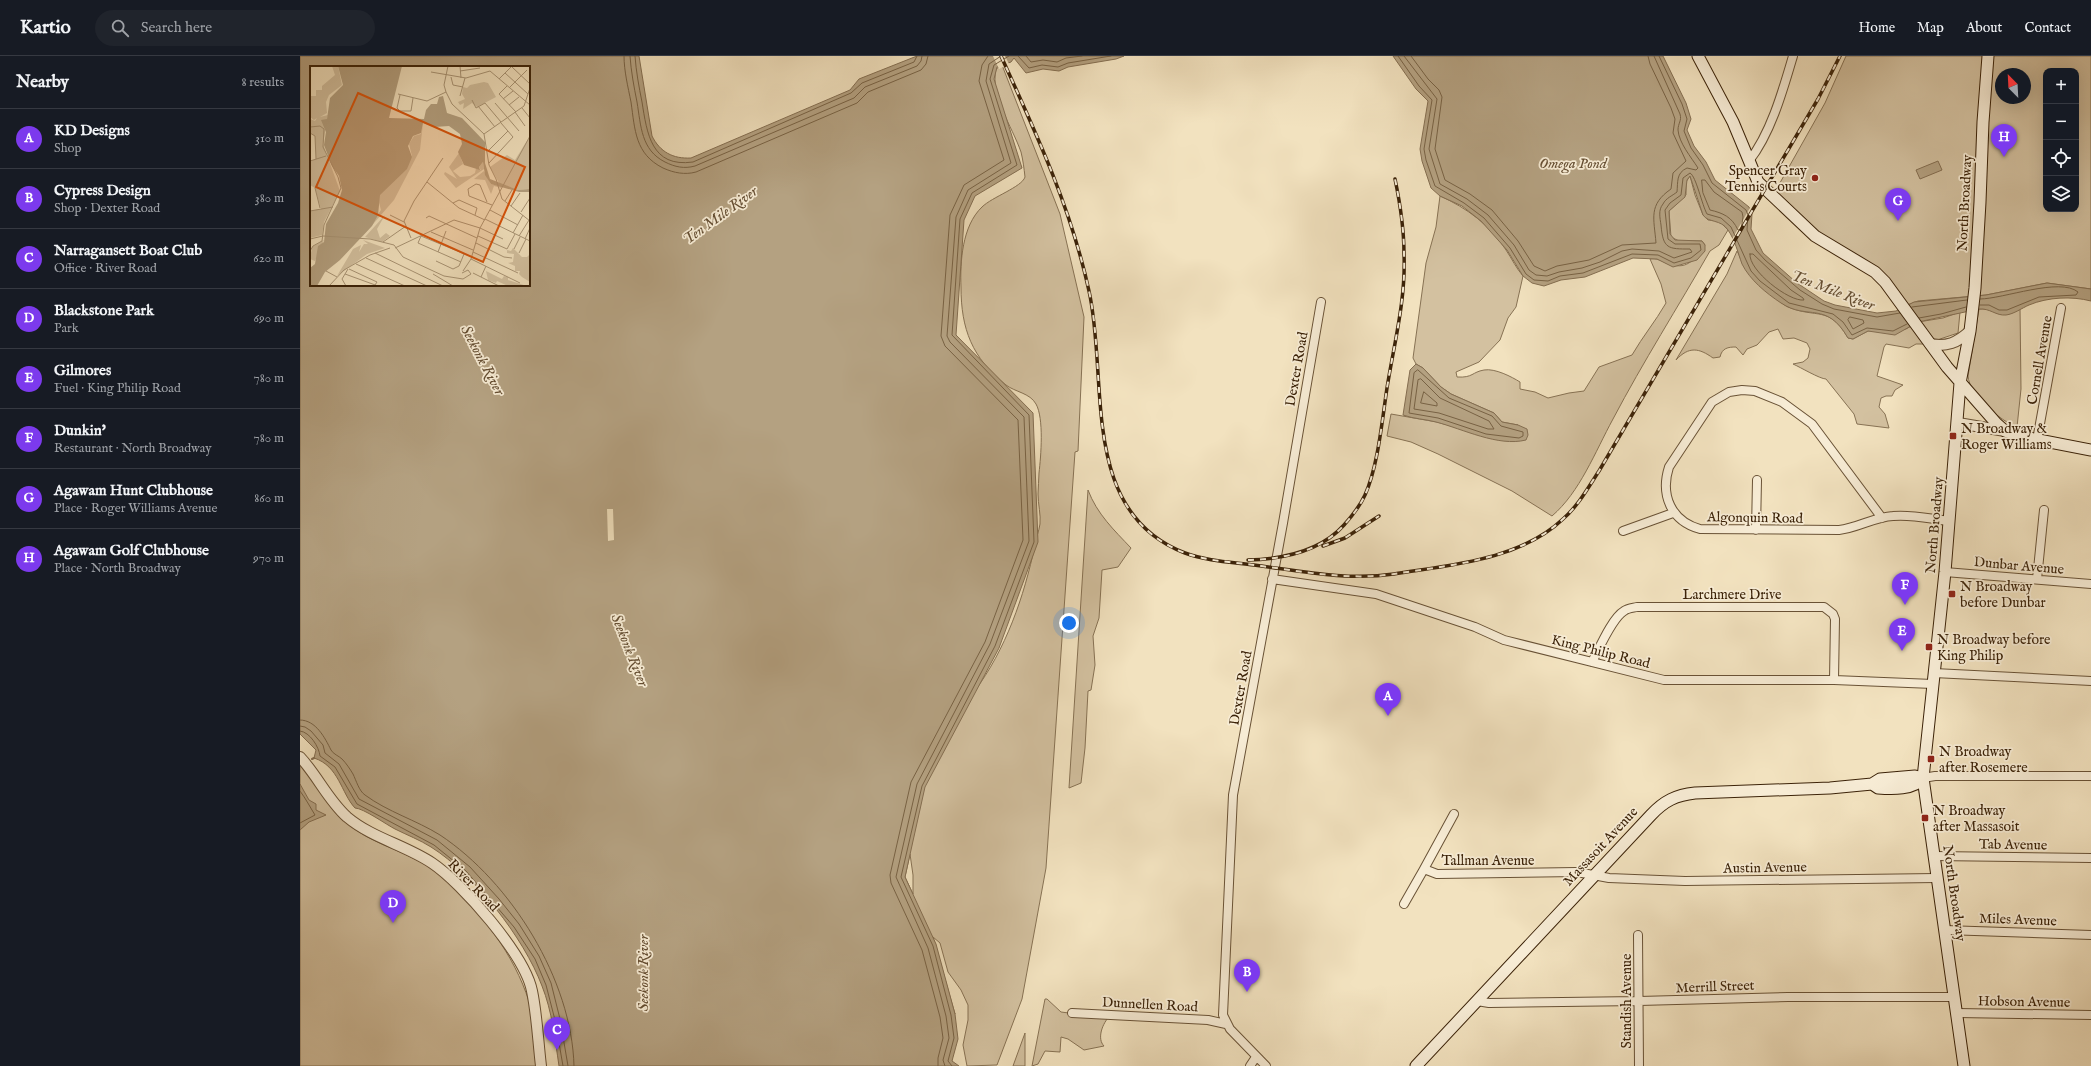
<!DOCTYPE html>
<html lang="en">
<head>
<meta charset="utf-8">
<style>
  :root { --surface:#171b24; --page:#20242c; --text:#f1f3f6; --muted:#9ea1a6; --line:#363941; --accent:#7c3aed }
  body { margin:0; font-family:"IM FELL English",serif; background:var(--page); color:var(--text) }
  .controls { position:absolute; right:12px; top:12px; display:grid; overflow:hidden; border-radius:8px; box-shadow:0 4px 16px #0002 }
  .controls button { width:36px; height:36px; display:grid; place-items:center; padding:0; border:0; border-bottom:1px solid var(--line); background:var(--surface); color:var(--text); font:20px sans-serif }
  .compass { position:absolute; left:1695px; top:12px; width:36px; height:36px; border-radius:50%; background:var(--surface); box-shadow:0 4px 16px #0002; rotate:336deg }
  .you { position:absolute; left:769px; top:567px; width:14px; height:14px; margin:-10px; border:3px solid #fff; border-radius:50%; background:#1a73e8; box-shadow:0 0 0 6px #1a73e833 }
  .badge { display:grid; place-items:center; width:26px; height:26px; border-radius:50%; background:var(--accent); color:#fff; font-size:13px; font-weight:700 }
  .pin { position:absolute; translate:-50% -33px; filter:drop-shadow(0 1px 2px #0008) }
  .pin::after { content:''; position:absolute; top:21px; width:14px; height:12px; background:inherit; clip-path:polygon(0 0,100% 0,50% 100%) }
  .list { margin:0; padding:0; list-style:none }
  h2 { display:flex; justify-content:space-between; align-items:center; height:52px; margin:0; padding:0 16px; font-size:17px }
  h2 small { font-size:13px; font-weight:400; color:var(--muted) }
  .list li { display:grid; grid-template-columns:26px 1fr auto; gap:12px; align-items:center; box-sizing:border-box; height:60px; padding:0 16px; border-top:1px solid var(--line) }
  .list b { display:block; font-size:15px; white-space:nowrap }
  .list p { margin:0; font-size:13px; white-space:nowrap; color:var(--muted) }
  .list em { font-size:13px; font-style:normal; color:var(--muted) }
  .icon { flex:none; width:22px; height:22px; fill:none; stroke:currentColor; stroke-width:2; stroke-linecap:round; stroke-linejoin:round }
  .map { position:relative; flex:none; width:1791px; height:1010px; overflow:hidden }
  header { display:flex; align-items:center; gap:24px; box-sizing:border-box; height:56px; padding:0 20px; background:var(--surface); border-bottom:1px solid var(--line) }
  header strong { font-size:19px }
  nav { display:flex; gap:22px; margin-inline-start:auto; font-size:14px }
  .search { width:280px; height:36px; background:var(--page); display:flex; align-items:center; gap:10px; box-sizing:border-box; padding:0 14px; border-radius:22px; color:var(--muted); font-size:15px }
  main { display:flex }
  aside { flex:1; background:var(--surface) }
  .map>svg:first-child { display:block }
</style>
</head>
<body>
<header>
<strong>Kartio</strong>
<div class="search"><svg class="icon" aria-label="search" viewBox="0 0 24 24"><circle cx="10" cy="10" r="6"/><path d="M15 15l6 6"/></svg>Search here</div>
<nav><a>Home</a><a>Map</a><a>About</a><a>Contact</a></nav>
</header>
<main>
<aside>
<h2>Nearby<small>8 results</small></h2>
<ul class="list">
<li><span class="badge">A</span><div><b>KD Designs</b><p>Shop</p></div><em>310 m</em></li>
<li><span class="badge">B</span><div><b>Cypress Design</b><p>Shop · Dexter Road</p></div><em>380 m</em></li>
<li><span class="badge">C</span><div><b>Narragansett Boat Club</b><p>Office · River Road</p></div><em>620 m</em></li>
<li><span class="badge">D</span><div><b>Blackstone Park</b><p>Park</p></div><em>690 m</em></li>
<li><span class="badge">E</span><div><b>Gilmores</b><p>Fuel · King Philip Road</p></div><em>780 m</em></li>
<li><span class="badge">F</span><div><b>Dunkin'</b><p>Restaurant · North Broadway</p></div><em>780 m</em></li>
<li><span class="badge">G</span><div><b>Agawam Hunt Clubhouse</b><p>Place · Roger Williams Avenue</p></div><em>860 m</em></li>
<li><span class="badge">H</span><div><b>Agawam Golf Clubhouse</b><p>Place · North Broadway</p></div><em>970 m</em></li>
</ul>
</aside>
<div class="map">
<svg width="1791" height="1010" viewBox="0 0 1791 1010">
  <rect width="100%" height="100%" fill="#f2e2bf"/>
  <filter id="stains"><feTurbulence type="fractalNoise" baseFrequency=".005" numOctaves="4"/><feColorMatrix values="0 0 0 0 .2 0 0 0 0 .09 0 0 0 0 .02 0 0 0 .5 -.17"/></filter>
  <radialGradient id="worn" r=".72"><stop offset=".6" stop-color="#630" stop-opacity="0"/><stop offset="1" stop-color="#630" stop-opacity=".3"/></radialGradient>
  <path fill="#d3c1a0" stroke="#877254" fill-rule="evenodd" d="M1546 0H1791V233L1747 227 1686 239 1618 245 1602 251 1583 227 1472 141 1525 47ZM1746 15H1776V153H1746ZM1701 18H1725V42H1701Z
    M702 9 760 158 784 261 778 395 775 396 746 812 722 943 697 1009 667 1010 663 989 668 964V949L661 934 648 916 640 887 633 881 655 958 586 785 674 636C706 593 724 541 735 489 736 482 739 475 740 468 741 459 738 448 738 438 738 431 739 424 739 417 741 400 744 362 736 348 730 337 715 336 706 329 672 302 661 273 661 231 660 206 662 170 682 151 692 141 722 131 725 121 724 112 723 104 721 96 712 70 690 40 696 13ZM610 798 613 819V838L605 821Z
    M1390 120 1395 139 1403 159 1408 164 1419 165 1428 174 1419 189 1410 195C1378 251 1343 306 1313 363 1295 396 1280 436 1252 460L1212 435 1138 398 1111 386 1087 380 1091 358 1137 366 1168 375 1218 369 1202 366 1194 357 1151 338 1141 331 1123 312 1116 308 1113 302 1126 207 1136 171 1140 140C1167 152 1190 169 1206 194 1212 203 1216 212 1223 220L1216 251 1208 262 1200 284 1179 306 1156 316 1157 321C1173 322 1172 316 1184 314 1195 312 1212 321 1220 326V333L1235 336 1248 342 1269 337 1284 335 1299 311 1332 299C1343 280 1355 266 1366 247L1361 228 1350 203C1356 202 1360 204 1366 207 1387 215 1393 205 1405 189L1402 185H1379L1371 181 1369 155 1386 139V126Z
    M1437 195C1439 198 1440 202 1442 206 1446 215 1479 247 1488 251 1517 263 1529 249 1548 282L1553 283 1568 275 1606 273 1618 266 1643 262 1660 256 1658 277 1628 287 1626 285 1623 288H1616L1609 292 1586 288 1584 291 1577 320 1603 329 1595 334 1592 340H1586L1581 342 1579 351 1585 358 1589 372 1557 368 1554 358 1526 323C1520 323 1500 311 1493 308L1503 306 1508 302 1510 293 1507 287 1494 282 1483 283 1478 273 1469 276 1457 289 1447 293 1443 299 1436 291C1428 291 1422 292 1420 301L1413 302C1399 292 1389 290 1376 304L1427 218Z
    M1720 252 1721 333 1717 371C1700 365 1669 338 1668 320L1679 253C1696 252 1703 263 1720 252Z
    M788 434C797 458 814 474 831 492L818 511 802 514 799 562 793 580 795 609 791 634 788 635 785 692 781 727 769 732Z
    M0 707C12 722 30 753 44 765 68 786 99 793 126 809 142 817 152 830 165 843 200 880 227 922 236 974 237 985 237 998 238 1010H0Z
    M745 943H747L761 956 808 962C802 969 797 983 804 990L784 994 768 983 761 981 760 996 745 995 738 1008 732 1010Z
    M725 977V1010H713Z"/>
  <path fill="#b4a181" stroke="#846e51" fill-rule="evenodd" d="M0 0H339L352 80C360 96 373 103 391 102L550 34 559 23 617 0H824L816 3 768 11 759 15 743 13 726 17 714 2 711 6 697 11 694 23 722 112 675 140 664 164 656 279 733 357 738 486 699 592 625 731 605 821 636 888 655 958 658 983 652 1005 659 1010H259C255 983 252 955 242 930 224 882 174 818 131 791 120 784 107 779 95 773 87 769 63 752 55 752 41 737 39 710 14 702L16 694 0 678ZM11 11H229V229H11Z
    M1093 0H1363L1386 47 1391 63 1387 74 1394 90 1406 106 1415 124 1449 151 1452 158 1451 173 1463 197 1497 227 1524 245 1535 249 1577 257 1596 255 1614 246 1686 239 1747 227 1791 233V245C1772 240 1748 241 1729 249 1722 252 1714 258 1706 259 1696 260 1690 252 1679 253L1618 266 1595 279 1568 275 1553 283 1548 282C1526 244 1508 265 1481 247 1466 237 1450 224 1442 208 1438 197 1435 184 1428 174 1421 163 1408 167 1403 159L1390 120 1387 124 1385 141 1369 155 1370 178 1375 184 1402 185 1405 189V195L1397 204 1373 211 1357 203 1333 202 1285 221 1261 224 1244 230 1232 227 1223 220 1207 194 1181 165 1162 150 1140 140 1131 132 1122 105 1120 93 1128 45 1116 33Z
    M1638 105 1642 114 1620 123 1616 114Z
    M1116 308 1123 312 1141 331 1151 338 1194 357 1202 366 1218 369 1227 373 1228 379 1226 384C1198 391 1163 373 1136 366 1125 363 1114 363 1103 359L1110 314Z
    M0 728 9 744 16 748V754L26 759 9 766 0 774Z"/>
  <path fill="#f2e2bf" d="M693 0H705L709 8 699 13Z
    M1451 150 1453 154 1432 189 1431 185Z
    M307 453H313L314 484 308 485Z"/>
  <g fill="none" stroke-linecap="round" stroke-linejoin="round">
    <path stroke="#786244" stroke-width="1" d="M324 0C324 15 328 31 331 46 335 74 335 98 363 112 374 117 385 119 396 116L557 47 568 36 621 14 626 8 628 0
      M330 0C331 15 334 31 337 46 341 70 341 94 365 106 375 111 384 113 395 110L554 42 565 31 617 10 621 5 622 0
      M335 0C336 15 339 31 342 46 347 77 351 112 393 106L551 37 562 27 614 6 617 0
      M718 0 729 12 742 9 758 11 768 7 811 0
      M726 0 731 6 743 4 757 6 766 2 782 0
      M1098 0 1119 30 1132 44 1124 93 1126 104 1135 130 1164 147 1184 162 1210 192 1226 218 1234 224 1248 225 1260 220 1283 217 1332 198 1358 199 1374 207 1391 202 1401 194 1400 188H1375L1368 183 1365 154 1370 147 1381 139 1383 122 1390 117C1396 120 1402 149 1407 158L1421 162 1431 171 1451 215 1460 225 1489 247 1533 258 1543 266 1552 279 1567 272 1593 275 1607 268
      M1104 0 1137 43 1129 93 1140 128 1167 143 1188 159 1214 189 1229 214 1236 219 1247 220 1259 216 1282 212 1300 206 1322 195 1332 193 1359 195 1374 202 1392 196 1390 193C1368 193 1363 193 1361 169 1360 162 1358 154 1363 148 1366 142 1372 140 1377 136 1378 126 1376 117 1387 112L1396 114 1398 112C1391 101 1379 87 1378 74 1378 67 1382 65 1380 58L1354 0
      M1111 0 1128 23 1139 34 1142 41 1135 93 1145 124 1170 138 1192 154 1218 185 1234 210 1245 215 1257 210 1289 204 1322 189 1356 187C1354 162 1348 149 1371 133L1373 117 1386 105 1373 77 1375 63 1371 52 1350 8 1348 0
      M1359 0 1382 48 1387 63 1384 75 1391 92 1403 109 1412 127 1446 154 1448 159 1447 174 1456 194 1465 204 1500 234 1522 248 1534 253 1577 261 1600 257
      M1402 124H1405L1414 136 1442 156 1443 161 1441 174H1438C1432 161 1423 157 1410 154L1403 137Z
      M1450 198H1453L1491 234 1503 242 1504 244C1489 246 1448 214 1450 198Z
      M1680 249H1689L1699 254H1707L1739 241 1776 239 1778 236C1760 221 1703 243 1680 243
      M1612 251 1667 244
      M1550 261 1563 264 1564 267 1553 273 1548 264Z
      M1619 262 1641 258 1666 251
      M1118 314 1149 342 1192 360 1201 370 1223 376V380L1219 382 1186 378 1138 362 1109 357 1114 317Z
      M1121 323 1140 342 1189 365 1194 373H1188L1139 357 1114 353 1118 324Z
      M1124 336 1137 347V350L1121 347Z
      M0 664C16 664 25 682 31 694 33 698 39 700 42 703 46 707 50 713 53 718 56 724 59 735 65 739 88 756 116 764 140 779 211 826 272 924 274 1010
      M0 670 5 671 11 675 23 689 25 697 39 708 59 743 137 784 170 811 199 843 219 868 239 900 251 927 260 963 268 1010
      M0 675C10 676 19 691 20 700L35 711 57 748 134 789 166 815 214 871 235 903 246 929 255 964 263 1010
      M0 735C6 743 10 751 15 759L0 767
      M638 1010V1002L643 982 640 961 622 894 591 827 590 819 611 726 685 586 723 484 718 364 645 290 641 280 650 159 664 129 704 104 679 25 682 9 688 0
      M645 1010 643 1004 649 982 646 960 628 892 596 821 617 728 690 588 729 485 724 361 650 286 647 280 656 161 668 134 711 107 686 25 689 8 701 0
      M652 1010 648 1005 654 982 651 959 633 890 601 821 622 730 695 590 734 486 729 359 652 279 660 163 672 137 717 109 690 23 694 9 709 0"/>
    <path stroke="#846e51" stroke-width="2" d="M12 703 14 702"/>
    <g stroke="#695236" stroke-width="10">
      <path id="minor" d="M1449 105C1471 77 1483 34 1493 0
        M1737 384 1761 252
        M1582 462 1512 368 1482 346 1455 335 1442 334 1429 336 1412 346 1369 411C1360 439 1371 465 1400 473L1539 474C1558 472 1574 461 1593 460 1611 458 1631 463 1649 465
        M1456 474 1457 424
        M1323 475 1373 457
        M1645 516 1791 528
        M972 523 1076 538 1175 571 1204 584 1364 624H1534L1633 628
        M1737 523 1744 454
        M1292 606C1299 593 1312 562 1324 555 1328 552 1333 552 1337 551H1524L1533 558 1535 563 1534 624
        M1634 617 1791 625
        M1623 722 1635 720H1791
        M1634 800 1791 802
        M1124 813 1154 758
        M1104 848 1124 813 1137 818 1277 816 1309 822 1385 825 1637 822
        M1645 874 1791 879
        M1338 879 1339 1010
        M1177 945 1189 947 1339 945 1488 941H1654
        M772 957 908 964 926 968
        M1657 957 1791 959
        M950 1010 956 1001
        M966 1010 930 973 923 959 933 739 983 467 1021 246"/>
    </g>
    <g stroke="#695236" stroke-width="12">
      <path id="tertiary" d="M1630 288C1647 291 1657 287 1670 275
        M1658 367 1705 375
        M0 701C17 719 28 744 47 761 72 782 105 789 132 807 162 827 225 899 232 935 237 959 238 985 241 1010"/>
    </g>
    <g stroke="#3b2208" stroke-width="13">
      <path id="secondary" d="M1398 0 1433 66 1458 126 1515 180 1575 216 1585 226 1647 311 1696 367 1705 375 1719 380 1791 394
        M1116 1010 1351 759C1364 745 1376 739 1395 737L1530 732 1572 728 1580 723 1615 720 1623 722C1614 734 1592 733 1578 732L1572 728
        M1664 1010 1623 722 1645 516 1660 327 1670 275 1675 232 1680 146 1683 66 1688 0"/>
    </g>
    <use href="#minor" stroke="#f7ecd5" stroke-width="8"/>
    <use href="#tertiary" stroke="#f7ecd5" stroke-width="10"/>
    <use href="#secondary" stroke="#f7ecd5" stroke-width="11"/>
    <g stroke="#3b2208" stroke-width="3.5">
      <path id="rail" d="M701 0C736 77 771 152 789 235 809 324 778 456 885 497 907 505 931 506 954 509 1000 515 1047 525 1094 518 1150 509 1220 504 1263 463 1278 450 1288 432 1299 415L1518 43 1540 0
        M1023 490 1045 482 1079 460
        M948 504C983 503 1020 496 1044 469 1052 460 1060 450 1065 439 1078 410 1082 365 1087 332 1094 288 1106 243 1104 198 1104 173 1100 147 1095 123"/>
    </g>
    <use href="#rail" stroke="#f7ecd5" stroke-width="2" stroke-dasharray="6" stroke-linecap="butt"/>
  </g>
  <g fill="#8f2418" stroke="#f7ecd5" stroke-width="1.5">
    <circle cx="1515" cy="122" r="4"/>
    <rect x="1649" y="376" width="8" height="8" rx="2"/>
    <rect x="1648" y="534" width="8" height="8" rx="2"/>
    <rect x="1625" y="587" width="8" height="8" rx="2"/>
    <rect x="1627" y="699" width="8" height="8" rx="2"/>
    <rect x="1621" y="758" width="8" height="8" rx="2"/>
  </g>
  <g text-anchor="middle" stroke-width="3.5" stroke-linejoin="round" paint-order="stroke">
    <g font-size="14" fill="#3b2208" stroke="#f7ecd5" text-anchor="start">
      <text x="1507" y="119" text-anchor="end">Spencer Gray<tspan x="1507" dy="16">Tennis Courts</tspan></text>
      <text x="1661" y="377">N Broadway &amp;<tspan x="1661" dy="16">Roger Williams</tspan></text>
      <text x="1660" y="535">N Broadway<tspan x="1660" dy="16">before Dunbar</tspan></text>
      <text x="1637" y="588">N Broadway before<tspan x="1637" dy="16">King Philip</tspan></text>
      <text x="1639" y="700">N Broadway<tspan x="1639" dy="16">after Rosemere</tspan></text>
      <text x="1633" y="759">N Broadway<tspan x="1633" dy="16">after Massasoit</tspan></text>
    </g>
    <g font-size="14" fill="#3b2208" stroke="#f7ecd5">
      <text transform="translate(1664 147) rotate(-87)" y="5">North Broadway</text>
      <text transform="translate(1739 304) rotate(-80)" y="5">Cornell Avenue</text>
      <text transform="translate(996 313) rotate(-80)" y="5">Dexter Road</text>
      <text transform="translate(1455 461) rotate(1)" y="5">Algonquin Road</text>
      <text transform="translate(1634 469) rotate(-85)" y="5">North Broadway</text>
      <text transform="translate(1719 509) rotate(5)" y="5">Dunbar Avenue</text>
      <text x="1432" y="543">Larchmere Drive</text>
      <text transform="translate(1301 595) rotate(14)" y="5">King Philip Road</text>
      <text transform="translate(940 632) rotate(-80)" y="5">Dexter Road</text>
      <text transform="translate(1713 788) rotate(1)" y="5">Tab Avenue</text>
      <text transform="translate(1300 790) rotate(-47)" y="5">Massasoit Avenue</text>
      <text x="1188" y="809">Tallman Avenue</text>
      <text transform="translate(1465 811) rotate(-1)" y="5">Austin Avenue</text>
      <text transform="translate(174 829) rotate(46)" y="5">River Road</text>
      <text transform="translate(1655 837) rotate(82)" y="5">North Broadway</text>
      <text transform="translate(1718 863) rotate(2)" y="5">Miles Avenue</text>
      <text transform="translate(1415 930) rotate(-2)" y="5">Merrill Street</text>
      <text transform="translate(1326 945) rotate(-90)" y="5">Standish Avenue</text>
      <text transform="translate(1724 945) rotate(1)" y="5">Hobson Avenue</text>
      <text transform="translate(850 948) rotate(3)" y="5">Dunnellen Road</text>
    </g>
    <g font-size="15" font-style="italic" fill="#654e32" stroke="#f7ecd5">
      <text x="1273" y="112">Omega Pond</text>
      <text transform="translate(420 159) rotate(-36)" y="5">Ten Mile River</text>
      <text transform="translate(1533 234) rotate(21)" y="5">Ten Mile River</text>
      <text transform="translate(183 304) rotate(62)" y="5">Seekonk River</text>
      <text transform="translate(330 594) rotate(68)" y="5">Seekonk River</text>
      <text transform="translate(343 917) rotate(-90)" y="5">Seekonk River</text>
    </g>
  </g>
  <g transform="translate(10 10)">
    <rect width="220" height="220" fill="#f2e2bf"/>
    <path d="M22 0H28L32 19 19 29 16 36 17 47 10 51 18 49 13 78 30 125 14 156 12 169 0 172V145L11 143 5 122 0 119V95L6 93 5 70 0 67V53L5 55 7 52 4 54 0 51V22L1 30H6V24H12V20L25 9ZM174 16 178 17 186 31 167 41 162 37 153 43 154 37 150 39 148 36 155 33 152 28 153 21 157 22 160 19ZM113 57 110 84 84 134 51 172 71 144 67 129 102 91 98 102 102 90 99 78 104 70 111 68ZM220 70V123L208 124 189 117 180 101 197 89 205 94ZM149 87 153 98 143 105 150 111 160 110 165 107 166 102 171 104 169 101 173 96 174 103 146 122 134 108 135 106 147 113 139 101ZM174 105 181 118 193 120 191 122 184 120 181 128 175 114 164 113ZM75 149 67 163 70 172 76 167 80 170 72 176 55 171ZM14 174 5 195 0 193 2 181ZM53 174 75 182 57 188 27 210 43 183 51 179 49 186 54 178H58ZM203 182 212 191H217L220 188V216L212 211 209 208 210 205H205V200L198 197 203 196 204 188 197 187V184L201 185ZM176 205 192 213 194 210 198 211V214L217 220H198L187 215 186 217 178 214Z" fill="#d3c1a0"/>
    <path d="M28 0H92L79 52 114 53 116 44 121 38H127L129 31 133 30 137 47 152 52 175 76V97L180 113 208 124 219 123 220 126H209L181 118 175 109 173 96 169 101 170 104 154 99 148 86 152 78 150 68 139 60 124 61 113 57 111 67 103 70 98 80 102 91 97 103 70 129 68 149 62 160 30 194 15 206 7 220H0V202L5 198 8 180 14 176 16 158 28 137 32 124 29 110 22 100 14 79 16 66 11 54 17 53 20 32 33 19Z" fill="#b4a181"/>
    <path fill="none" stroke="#a99576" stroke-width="1" d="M138 0 134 19 136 26 142 38 174 68 179 99 186 113 192 133 220 155M150 0 151 12M202 1 220 18M150 5 170 2M121 6 156 12 180 5 220 39M195 7 218 28M141 11 143 19 153 21M189 13 202 0M197 20 189 28 206 46M199 22 217 4M88 28 117 35 136 26M90 29 87 42 90 45H101L103 32M150 30 155 12M193 33 203 25M162 34 166 42 175 37 191 56M185 37 209 65M199 39 209 31M168 40 185 61M212 42 220 52M205 46 215 60M0 61 10 60 14 63 13 81 28 111 31 122 14 159 12 175 3 180 0 185M0 67 5 70 6 93M174 68 214 40 220 22M179 84 198 65M0 95 16 90M179 97 203 71 191 57M117 116 149 142 175 154M5 122 10 142M195 135 202 124M177 136 170 119 166 118 158 123 159 130 182 139M143 137 149 134 167 142 165 149M201 140 210 127M180 144 208 159M0 145 23 141M211 146 220 132M80 149 94 156M116 152 119 150 167 172M175 153 220 175M170 162 193 173M121 166 163 184M203 167 213 149M168 170 197 183 205 168M209 170 219 154M101 172 94 155 104 135 133 92M0 173 13 170 60 173 84 179 93 191 134 210 153 213 161 208 158 204 152 207M215 173 220 162M73 176 96 160M166 177 194 191 202 192M85 182 144 154 170 162M204 183 210 171M128 186 136 165M163 186 208 207M65 187 133 220M209 187 216 173M56 192 117 220M161 193 210 217M126 195 143 203 149 200 154 188M151 196 108 177 111 170 162 191M46 198 95 220M39 203 67 216 65 219M16 205 27 211M153 205 161 193 170 162 220 70M163 207 189 220M35 208 68 220M123 208 143 220M171 211 176 200M19 220 34 204 60 189 80 182M36 220 32 213 38 203"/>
    <path fill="#d7540c" fill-opacity="0.15" stroke="#d7540c" stroke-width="2" d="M48 27 215 101 173 196 6 121Z"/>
    <rect width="220" height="220" fill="none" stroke="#3b2208" stroke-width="2"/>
  </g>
  <rect width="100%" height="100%" filter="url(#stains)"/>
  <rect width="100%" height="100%" fill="url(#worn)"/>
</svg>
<div class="controls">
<button>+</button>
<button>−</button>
<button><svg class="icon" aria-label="locate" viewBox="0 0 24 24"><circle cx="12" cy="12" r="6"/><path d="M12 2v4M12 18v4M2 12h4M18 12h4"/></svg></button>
<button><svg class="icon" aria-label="layers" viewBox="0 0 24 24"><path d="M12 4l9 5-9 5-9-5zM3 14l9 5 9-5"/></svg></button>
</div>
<svg class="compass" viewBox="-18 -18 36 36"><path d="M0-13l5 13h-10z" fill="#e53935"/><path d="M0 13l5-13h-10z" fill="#9ea1a6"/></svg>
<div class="you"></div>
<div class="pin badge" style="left:1088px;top:660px">A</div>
<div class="pin badge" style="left:947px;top:936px">B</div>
<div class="pin badge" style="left:257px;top:994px">C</div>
<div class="pin badge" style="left:93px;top:867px">D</div>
<div class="pin badge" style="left:1602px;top:595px">E</div>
<div class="pin badge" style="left:1605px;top:549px">F</div>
<div class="pin badge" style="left:1598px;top:165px">G</div>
<div class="pin badge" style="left:1704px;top:101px">H</div>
</div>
</main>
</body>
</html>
